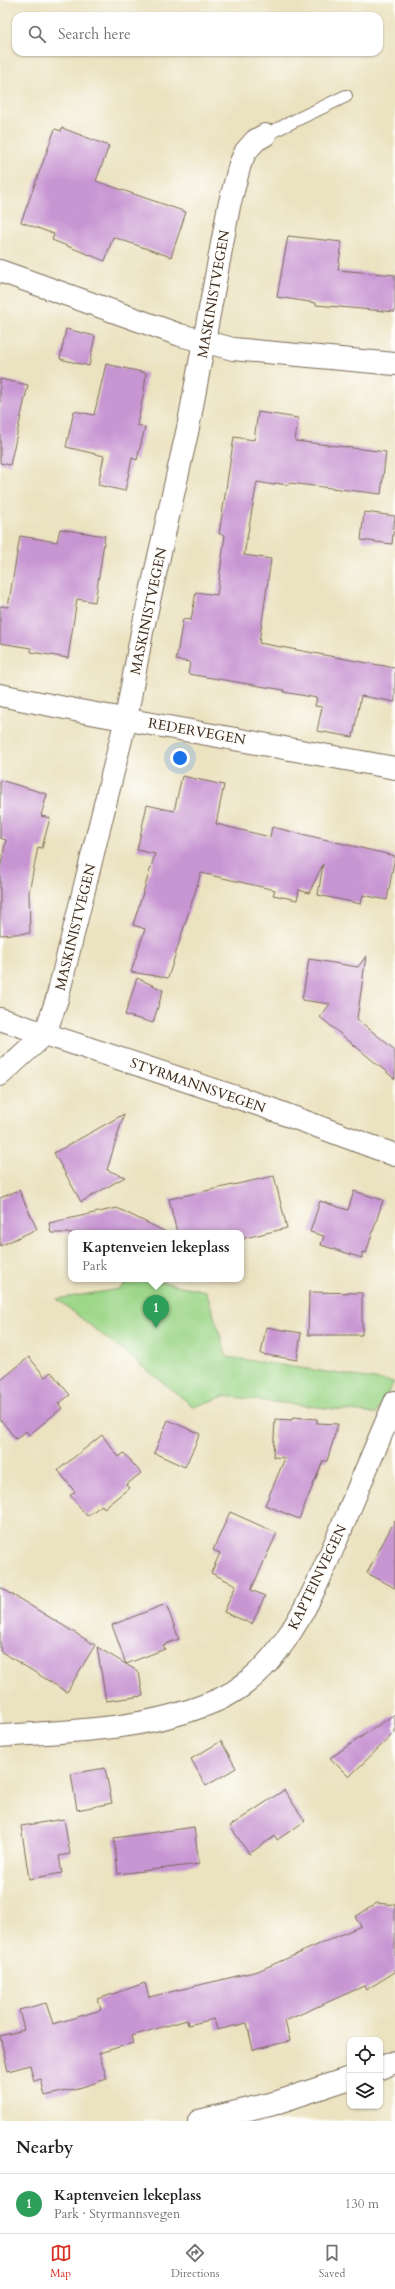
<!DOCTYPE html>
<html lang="en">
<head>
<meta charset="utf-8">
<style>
  :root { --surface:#fff; --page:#f2f2f2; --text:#202124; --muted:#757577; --line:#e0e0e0; --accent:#d93025 }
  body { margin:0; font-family:Cardo,serif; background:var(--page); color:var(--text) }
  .controls { position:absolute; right:12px; bottom:12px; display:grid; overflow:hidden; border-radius:8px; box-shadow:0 1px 3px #0004 }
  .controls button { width:36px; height:36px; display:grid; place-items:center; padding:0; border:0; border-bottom:1px solid var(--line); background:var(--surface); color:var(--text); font:20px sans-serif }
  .you { position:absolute; left:180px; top:758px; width:14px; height:14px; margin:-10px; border:3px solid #fff; border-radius:50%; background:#1a73e8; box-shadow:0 0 0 6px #1a73e833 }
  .badge { display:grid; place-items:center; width:26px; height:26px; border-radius:50%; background:var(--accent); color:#fff; font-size:13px; font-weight:700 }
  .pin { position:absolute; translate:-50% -33px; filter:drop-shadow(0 1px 2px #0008) }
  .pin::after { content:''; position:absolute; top:21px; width:14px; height:12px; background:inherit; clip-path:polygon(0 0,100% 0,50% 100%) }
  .popup { position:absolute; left:68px; top:1230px; width:176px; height:52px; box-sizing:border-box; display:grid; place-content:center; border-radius:8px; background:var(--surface); filter:drop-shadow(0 1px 3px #0005); font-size:13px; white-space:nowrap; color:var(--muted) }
  .popup b { font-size:15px; color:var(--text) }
  .popup::after { content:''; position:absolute; left:50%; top:100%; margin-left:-8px; border:8px solid transparent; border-top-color:var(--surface) }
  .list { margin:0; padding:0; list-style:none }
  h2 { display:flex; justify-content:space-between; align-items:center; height:52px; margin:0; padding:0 16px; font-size:17px }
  h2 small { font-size:13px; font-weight:400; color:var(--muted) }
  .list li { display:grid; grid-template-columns:26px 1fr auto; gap:12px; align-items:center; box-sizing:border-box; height:60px; padding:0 16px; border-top:1px solid var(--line) }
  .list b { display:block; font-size:15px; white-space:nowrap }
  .list p { margin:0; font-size:13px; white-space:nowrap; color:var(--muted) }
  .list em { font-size:13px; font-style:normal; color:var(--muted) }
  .icon { flex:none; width:22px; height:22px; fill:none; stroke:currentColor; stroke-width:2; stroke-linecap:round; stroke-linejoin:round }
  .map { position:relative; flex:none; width:395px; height:2121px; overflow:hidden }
  .search { position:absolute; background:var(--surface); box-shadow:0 1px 3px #0004; left:12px; right:12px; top:12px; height:44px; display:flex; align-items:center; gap:10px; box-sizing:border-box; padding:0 14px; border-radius:12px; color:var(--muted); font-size:15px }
  .sheet { height:112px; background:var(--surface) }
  nav { display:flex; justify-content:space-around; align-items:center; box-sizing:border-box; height:56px; border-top:1px solid var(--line); background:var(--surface); font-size:11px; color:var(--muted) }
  nav a { display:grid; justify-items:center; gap:2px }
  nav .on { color:var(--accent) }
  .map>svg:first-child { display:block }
</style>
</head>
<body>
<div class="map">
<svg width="395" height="2121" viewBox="0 0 395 2121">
  <rect width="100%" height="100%" fill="#fdfcf7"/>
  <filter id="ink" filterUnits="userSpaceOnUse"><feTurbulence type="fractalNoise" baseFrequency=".025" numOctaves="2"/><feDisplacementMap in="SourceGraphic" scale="8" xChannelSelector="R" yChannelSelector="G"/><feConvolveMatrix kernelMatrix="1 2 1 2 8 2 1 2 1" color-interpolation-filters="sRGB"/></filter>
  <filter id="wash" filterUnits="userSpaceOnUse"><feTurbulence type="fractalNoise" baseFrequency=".012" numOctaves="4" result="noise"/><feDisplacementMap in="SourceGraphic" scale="16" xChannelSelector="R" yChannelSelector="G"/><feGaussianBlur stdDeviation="0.9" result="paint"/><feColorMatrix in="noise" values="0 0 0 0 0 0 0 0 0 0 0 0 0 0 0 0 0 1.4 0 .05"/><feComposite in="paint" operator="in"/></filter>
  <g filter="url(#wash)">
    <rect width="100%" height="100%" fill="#ebe2c0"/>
    <path fill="#9ed78a" stroke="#6c8054" d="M133 1279H147L206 1291 227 1357 394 1382 376 1414 224 1396 194 1407 57 1299 119 1289Z"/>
    <g id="blocks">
      <path fill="#c895d3" d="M62 128 109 146 96 181 186 212 171 257 113 237 105 261 52 240 54 234 21 222 55 129 61 131Z
        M288 236 342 242 338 270 395 275V312L316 305V303L277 297Z
        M66 329 95 336 89 366 60 359Z
        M106 364 146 373 144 392 137 425 145 427 137 460 132 458 125 491 98 485 104 456 66 447 74 411 94 415Z
        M0 379 28 385 10 465 0 463Z
        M258 412 298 418 295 441 386 452 381 494 289 483 288 485 275 483 274 485 257 482 244 555 271 559 259 643 395 668V702L361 696 353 737 317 731 322 707 315 706 317 698 284 692V690L188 674 190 662 176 660 183 619 191 620 196 592 217 595 225 535 219 534 234 437 254 440Z
        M364 512 395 516 392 544 361 540Z
        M60 529 105 536 95 602 77 599 68 658 31 652V648L0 643V606L8 607 20 536 57 542Z
        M182 776 224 785 216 824 270 837 272 827 395 856 387 900 363 895 361 904 318 895 323 864 309 893 299 890 297 900 273 895 275 890 201 873 168 978 131 972 145 929 133 925 155 854 137 850 147 805 174 811Z
        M0 780 47 794 41 816 50 818 42 848 38 847 29 892 30 933 0 935V869L6 840 0 838Z
        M366 956 357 1019 395 1050V1079L320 1017 330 1004 302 1000 309 959 358 967Z
        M137 978 163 990 153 1023 125 1015Z
        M124 1114 107 1170 125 1177 81 1202 54 1153Z
        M274 1176 287 1228 241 1239V1233H177L169 1199Z
        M19 1190 37 1229 0 1246V1198Z
        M354 1191 383 1200 366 1253 362 1252V1258L321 1245 324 1236 310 1232 320 1201 348 1210Z
        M117 1208 168 1233H51L49 1223Z
        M309 1292 362 1293V1335H308Z
        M266 1327 301 1333 297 1360 261 1354Z
        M29 1357 45 1377 51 1372 70 1395 58 1404 62 1408 29 1435 26 1431 16 1439 0 1419V1381Z
        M293 1417 317 1419V1423L338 1424 327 1461H323L299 1519 265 1505 285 1458 273 1457 275 1419 292 1420Z
        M168 1420 200 1434 185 1467 154 1453Z
        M102 1435 119 1457 124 1453 141 1473 126 1485 129 1488 104 1508 102 1505 87 1516 70 1495 75 1492 58 1470Z
        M230 1512 277 1533 251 1590 265 1596 252 1624 224 1612 236 1585 211 1573 220 1553 213 1550Z
        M395 1520V1588L367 1573Z
        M0 1587 95 1645 67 1692 0 1651Z
        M166 1604 179 1639 163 1645 165 1649 126 1664 112 1625Z
        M97 1647 139 1672 143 1696 106 1701Z
        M395 1714V1732L349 1777 330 1758Z
        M221 1741 236 1768 206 1786 191 1759Z
        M105 1768 112 1803 77 1810 71 1774Z
        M284 1790 305 1821 277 1840 275 1836 249 1854 230 1826Z
        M64 1819 70 1854 59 1856 62 1873 29 1879 21 1826Z
        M194 1827 199 1864 118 1874 114 1838Z
        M377 1903 395 1905V1972L366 1990 364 1986 285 2021 290 2041 253 2050 247 2023 217 2030 214 2019 188 2025 187 2020 131 2036 133 2043 99 2053 107 2079 79 2088 45 2096 41 2079 34 2081 30 2065 8 2071 0 2036 24 2030 19 2010 46 2003 53 2024 101 2010 98 1999 145 1983 149 1997 258 1971 361 1926 355 1917Z"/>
    </g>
  </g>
  <g filter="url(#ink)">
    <use href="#blocks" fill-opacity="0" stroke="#796a57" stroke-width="1"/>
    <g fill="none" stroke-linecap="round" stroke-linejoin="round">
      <g stroke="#796a57" stroke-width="14">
        <path id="lane" d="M265 135 346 96"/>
      </g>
      <g stroke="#796a57" stroke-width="24">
        <path id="street" d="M0 271 180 335 233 349 395 364
          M0 695 85 712 395 768
          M0 1019 260 1105 395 1155
          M0 1075 45 1034 57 999 126 719 142 632 188 428 229 206 240 164 246 151 256 140 265 135
          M0 1736C75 1731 150 1730 220 1699 288 1668 320 1577 348 1513 363 1476 379 1439 395 1402
          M380 2068 395 2062
          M199 2121 278 2102 350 2078"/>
      </g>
      <use href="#lane" stroke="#fff" stroke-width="12"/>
      <use href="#street" stroke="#fff" stroke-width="22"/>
    </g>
  </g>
  <g text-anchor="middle" stroke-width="3" stroke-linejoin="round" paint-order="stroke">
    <g font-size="14" fill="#3b2a1e" stroke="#fdfcf7">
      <text transform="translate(213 294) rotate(-80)" y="5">MASKINISTVEGEN</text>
      <text transform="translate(148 611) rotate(-78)" y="5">MASKINISTVEGEN</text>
      <text transform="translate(197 731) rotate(10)" y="5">REDERVEGEN</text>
      <text transform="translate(75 927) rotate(-76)" y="5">MASKINISTVEGEN</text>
      <text transform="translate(198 1085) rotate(19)" y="5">STYRMANNSVEGEN</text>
      <text transform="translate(317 1577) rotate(-64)" y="5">KAPTEINVEGEN</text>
    </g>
  </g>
</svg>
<div class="controls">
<button><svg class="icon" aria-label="locate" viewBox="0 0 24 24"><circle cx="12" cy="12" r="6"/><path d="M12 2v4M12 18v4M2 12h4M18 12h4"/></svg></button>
<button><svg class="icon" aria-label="layers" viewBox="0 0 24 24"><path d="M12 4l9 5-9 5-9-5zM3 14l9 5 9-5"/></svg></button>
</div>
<div class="you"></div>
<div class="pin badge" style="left:156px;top:1328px;background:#2e9e5b">1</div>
<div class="popup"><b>Kaptenveien lekeplass</b>Park</div>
<div class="search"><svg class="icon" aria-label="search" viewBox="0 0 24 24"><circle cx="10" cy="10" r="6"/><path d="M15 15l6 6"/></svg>Search here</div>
</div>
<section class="sheet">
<h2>Nearby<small></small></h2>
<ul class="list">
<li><span class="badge" style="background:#2e9e5b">1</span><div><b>Kaptenveien lekeplass</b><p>Park · Styrmannsvegen</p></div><em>130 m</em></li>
</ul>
</section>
<nav>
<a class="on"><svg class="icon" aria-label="map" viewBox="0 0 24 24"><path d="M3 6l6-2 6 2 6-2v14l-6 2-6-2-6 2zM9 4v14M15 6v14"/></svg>Map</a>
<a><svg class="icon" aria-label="directions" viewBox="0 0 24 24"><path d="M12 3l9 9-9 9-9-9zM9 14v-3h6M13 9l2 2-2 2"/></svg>Directions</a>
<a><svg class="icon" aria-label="saved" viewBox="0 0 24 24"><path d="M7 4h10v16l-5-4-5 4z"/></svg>Saved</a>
</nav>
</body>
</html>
